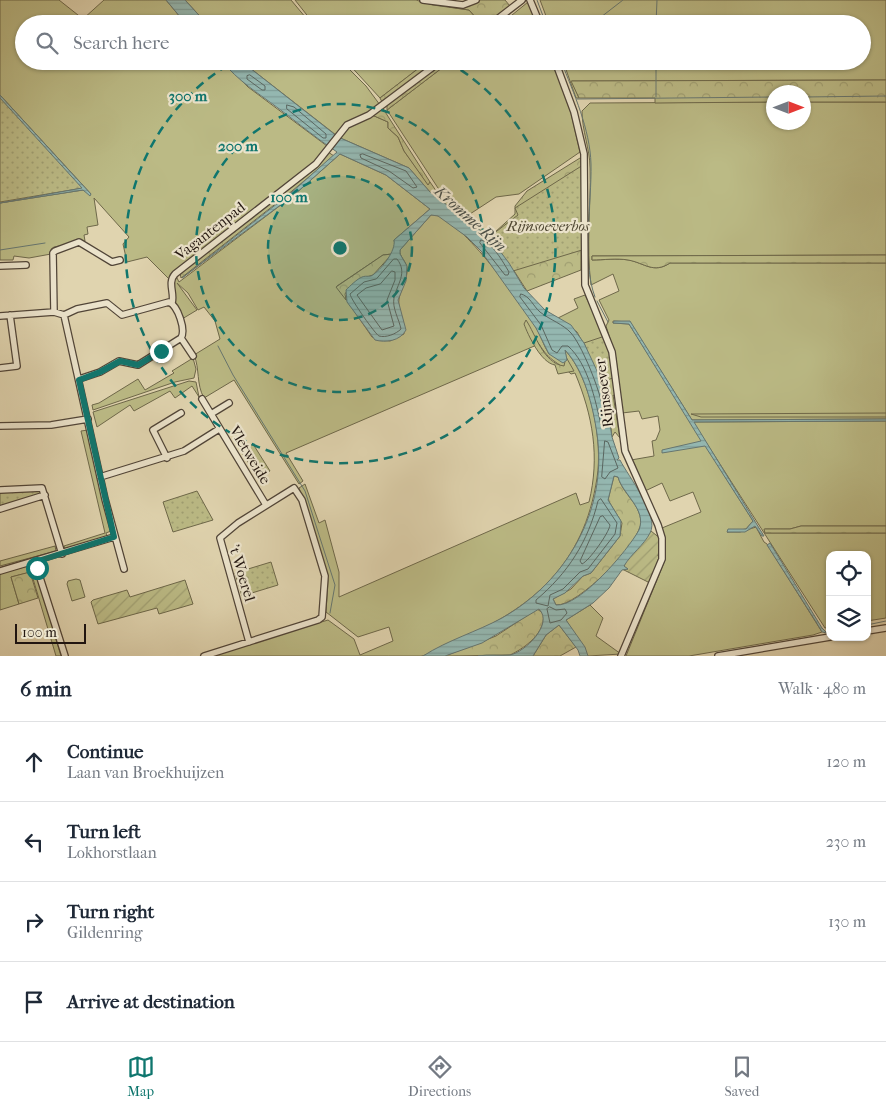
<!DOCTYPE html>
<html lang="en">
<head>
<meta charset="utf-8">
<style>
  :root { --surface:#fff; --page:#f2f2f3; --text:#1f2937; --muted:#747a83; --line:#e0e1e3; --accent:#0f766e }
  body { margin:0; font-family:"IM FELL French Canon",serif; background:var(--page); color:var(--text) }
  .controls { position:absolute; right:15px; bottom:15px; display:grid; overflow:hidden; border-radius:10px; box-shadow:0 1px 4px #0004 }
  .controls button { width:45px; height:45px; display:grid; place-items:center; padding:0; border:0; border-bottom:1px solid var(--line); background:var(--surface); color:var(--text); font:25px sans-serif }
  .compass { position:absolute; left:766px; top:85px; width:45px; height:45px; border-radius:50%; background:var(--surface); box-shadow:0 1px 4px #0004; rotate:90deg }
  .scale { position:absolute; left:15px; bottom:12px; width:71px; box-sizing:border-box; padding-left:5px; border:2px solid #211510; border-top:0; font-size:14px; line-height:18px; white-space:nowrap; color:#211510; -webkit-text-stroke:4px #ebe3cb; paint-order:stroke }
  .stop { position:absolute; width:15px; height:15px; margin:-11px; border:4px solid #0f766e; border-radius:50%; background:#fff }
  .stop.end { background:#0f766e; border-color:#fff; box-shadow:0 1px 5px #0008 }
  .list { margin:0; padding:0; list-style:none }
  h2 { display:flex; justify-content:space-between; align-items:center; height:65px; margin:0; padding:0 20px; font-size:21px }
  h2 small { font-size:16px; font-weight:400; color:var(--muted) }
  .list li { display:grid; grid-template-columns:32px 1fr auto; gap:15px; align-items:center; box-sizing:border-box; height:80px; padding:0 20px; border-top:1px solid var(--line) }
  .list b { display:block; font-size:19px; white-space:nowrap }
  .list p { margin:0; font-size:16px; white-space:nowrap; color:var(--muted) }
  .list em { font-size:16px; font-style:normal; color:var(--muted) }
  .icon { flex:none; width:28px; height:28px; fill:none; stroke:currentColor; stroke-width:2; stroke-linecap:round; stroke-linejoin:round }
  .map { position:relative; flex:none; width:886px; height:656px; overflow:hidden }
  .search { position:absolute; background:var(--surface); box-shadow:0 1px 4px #0004; left:15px; right:15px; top:15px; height:55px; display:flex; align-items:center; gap:12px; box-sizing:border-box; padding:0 18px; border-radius:28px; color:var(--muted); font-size:19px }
  .sheet { height:385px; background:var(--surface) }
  nav { display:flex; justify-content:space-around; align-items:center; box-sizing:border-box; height:70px; border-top:1px solid var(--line); background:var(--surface); font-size:14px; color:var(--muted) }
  nav a { display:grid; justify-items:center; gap:2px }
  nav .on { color:var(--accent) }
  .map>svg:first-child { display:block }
</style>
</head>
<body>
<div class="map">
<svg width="886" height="656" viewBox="0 0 886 656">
  <defs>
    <pattern id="forest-crowns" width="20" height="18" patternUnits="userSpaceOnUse" patternTransform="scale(1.25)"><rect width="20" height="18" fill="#bbba85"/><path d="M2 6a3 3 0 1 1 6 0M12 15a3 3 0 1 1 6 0" fill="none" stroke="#a09f72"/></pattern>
    <pattern id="park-dots" width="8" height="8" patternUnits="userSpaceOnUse" patternTransform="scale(1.25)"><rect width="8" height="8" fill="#bbba85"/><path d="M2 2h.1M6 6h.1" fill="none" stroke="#a09f72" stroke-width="1.8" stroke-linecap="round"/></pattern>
    <pattern id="garden-furrows" width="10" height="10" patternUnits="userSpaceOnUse" patternTransform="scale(1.25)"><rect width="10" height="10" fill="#bbba85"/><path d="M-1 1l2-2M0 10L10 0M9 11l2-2" fill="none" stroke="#a09f72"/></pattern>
    <pattern id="water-rules" width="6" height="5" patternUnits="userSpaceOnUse" patternTransform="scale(1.25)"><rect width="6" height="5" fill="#94b7b0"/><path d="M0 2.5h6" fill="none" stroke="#7f9c96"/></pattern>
  </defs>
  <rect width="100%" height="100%" fill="#e0d4af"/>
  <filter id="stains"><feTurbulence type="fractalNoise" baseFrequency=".004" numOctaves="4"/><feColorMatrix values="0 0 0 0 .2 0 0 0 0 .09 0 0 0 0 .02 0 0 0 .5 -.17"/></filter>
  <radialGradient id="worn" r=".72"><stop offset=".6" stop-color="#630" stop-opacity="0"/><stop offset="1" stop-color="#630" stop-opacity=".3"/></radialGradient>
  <path fill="#bbba85" stroke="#6e684a" d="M0 0H59L83 19 104 0H166L186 24H24V61H222L248 87 327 146 316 161 170 280 147 257 127 262 123 244 129 237 94 198 98 225 87 227 88 234 84 235 85 241 54 247 51 249V254L29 258 14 256 13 260H0V203L83 190 91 194 0 95Z
    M185 0H291L311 24H207Z
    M295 0H416L433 5 469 10 480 22 314 24Z
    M540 0H886V80L572 81 579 98H576L563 61H862V24H549Z
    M528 2 537 24H501Z
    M241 61H341L366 86 380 105 336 135Z
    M346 61H428L380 98Z
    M451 61H552L571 113 580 152 519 194 496 197 470 214 438 188 387 110Z
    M773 102 774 122H804V102H886V255L592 256V260C604 260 617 258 629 260 644 263 654 274 670 263H886V419L692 420 630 322 613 321V323L629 324 753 521 746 529 727 532H740L756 527 764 542 767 544 822 632 813 635 689 656H626L665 560 662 528 701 512 693 492 670 501 662 483 645 491 631 460 654 456 652 441 656 440 660 430 658 416 642 419 639 411 622 413 616 358 606 326 609 320 599 300 619 291 613 274 591 285C586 246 591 207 590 168 590 149 582 131 582 111L590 103Z
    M372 115 388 122V128L398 137 404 151 428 184 430 182 439 195 485 231 481 232 430 192 409 168 338 137 347 127Z
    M340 154 386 175 430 209 394 240 395 245 392 254 383 255 337 286 372 337 390 341 404 334C406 321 397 310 399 299 401 287 408 280 407 268 406 260 399 257 400 250L431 215C455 210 523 305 535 326 541 335 543 345 549 354L566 357 565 350C591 378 603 441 597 478 584 564 533 609 455 641 445 645 431 655 421 656 400 656 377 656 356 656 308 656 260 656 212 656L328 620 354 639 360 655 393 641 389 627 358 637 326 612 328 580 299 488 305 484 319 523 325 520 339 572V597L576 493 580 505 589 502C600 457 593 416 575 373L571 374C557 361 550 362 539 344L286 453 303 481 299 484 234 380 204 398C196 384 200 369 194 355L220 339 215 321 204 307 198 310 188 293 177 283 197 310 182 319 175 301 173 280 176 276 179 282 183 279 294 195Z
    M585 295 605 336 617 389V397L613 395 620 438 615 432 612 437 608 402 594 363 577 332 558 318 578 308 574 299Z
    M193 358 196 369 194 378 175 382 93 410 92 405 99 403 138 379 145 390 174 373 172 371Z
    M189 381 196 382 199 397 192 386 175 398 170 391 134 411 130 405 97 427 93 412Z
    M886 421V526H801L790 529H765V533H886V618L867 621V555H830V627L825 628 693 422Z
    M88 430 111 531 106 533 107 537 66 550 64 546 105 533 81 431Z
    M253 444 270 471 258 478 241 451Z
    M55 546 56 551 0 566V561Z
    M29 566 30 570 35 569 61 656H56L31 572 11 577 19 604 0 610V573Z
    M76 579 80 580 85 597 72 601 67 584 68 581Z
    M590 605 603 618 596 636 621 654 588 656 566 620Z"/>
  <path fill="url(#forest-crowns)" stroke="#6e684a" d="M480 0H505L510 6 487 24H478L480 22 469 10 449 7 469 6Z
    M428 61H437L382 102 380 98Z
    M444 61H451L387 110V105Z
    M886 80V102H804V92H774L773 102 655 103V98H579L571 81Z
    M382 107 430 182 428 185 404 151 398 137 388 128V122L372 115Z
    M328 152 334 156 292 191 181 278 180 273Z
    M580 158 582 160 581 270 527 291 509 263 483 233 487 229 494 233 515 214V206L527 191Z
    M392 254 373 275C360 279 352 281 345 294L346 300 336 287 383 255Z
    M886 255V263H670C653 274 645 263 628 260 617 258 603 260 592 260V256Z
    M526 320C536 335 543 363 564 366L566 357 574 371 558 374 555 365C541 363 528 335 524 324Z
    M886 413V417H701L691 414Z
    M614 476 618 477C622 493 640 504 641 521 642 542 577 607 556 605L553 599 571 589 583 576 591 573 620 536 622 523 608 500Z
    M801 526H886V533H765L764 529H790Z
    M30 572 38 598 19 604 11 577Z
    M537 609 543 613C547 632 525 648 510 655L445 656 496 636Z
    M559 625 576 647 560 656H533L546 635Z"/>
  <path fill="url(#park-dots)" stroke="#6e684a" d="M0 96 83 186V188L0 202Z
    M583 165 582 250 513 271 482 234 487 230 493 234 518 215 515 208Z
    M605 336 615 377 600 383 584 343Z
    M39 489 41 494 0 507V492Z
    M197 491 213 520 173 532 163 502Z
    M271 562 278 585 242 596 235 573Z"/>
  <path fill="url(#garden-furrows)" stroke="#6e684a" d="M651 531 661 539 658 556 661 552 650 583 622 569H628L624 567 625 563Z
    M185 580 193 604 159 614 157 608 98 624 91 602 93 600 127 590 130 597Z"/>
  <path fill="url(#water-rules)" stroke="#667670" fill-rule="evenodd" d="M166 0H185L207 24H186Z
    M222 61H241L338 137 409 168 430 192 490 238 509 263 524 288 545 310 571 325 584 343 598 373 606 400 612 437 619 458 617 460H620C628 476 660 516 650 533 644 545 631 554 624 566L628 569 622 570 609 588 593 603 566 620 585 647 588 656H580L578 650 559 625 546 635 533 656H478C489 654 499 656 510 655 525 652 554 624 539 609L482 643 445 656H423C448 640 476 632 502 618 567 581 608 510 597 434 593 406 584 370 565 350L567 360 563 363 549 354 536 328 481 251 467 237 438 216 431 215 400 250V254L407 266 406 281 398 300 406 330C400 341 386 343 375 340L347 302 346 290C350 286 357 279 362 277 367 275 370 278 374 274 382 268 396 251 394 240L430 209 386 175 340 154 294 195 182 278 292 192 337 152C316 138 298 123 278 108 258 93 238 81 222 61ZM614 476 618 477C623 495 647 509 639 530 628 550 580 607 556 605L553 599 565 593 583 576 591 573 620 536 621 521 608 500Z
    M0 95 78 180 91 194 90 196 83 190 0 203 82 188 0 98Z
    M614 321H630L692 420 886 419V421L694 422 764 536H762L755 526 745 532H727L728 529H746L753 521 705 446 662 453V450L701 441 629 324 613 323Z
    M770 543 822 628 827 633 822 632 816 622 767 545Z"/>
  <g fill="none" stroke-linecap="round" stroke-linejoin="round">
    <path stroke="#5a6660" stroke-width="1" d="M250 75 265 86V90H262L247 79V76Z
      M287 105 294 107 326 134V138H323L287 109Z
      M363 154 406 171 417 187 413 188 389 171 361 158 360 155Z
      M481 240C492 242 503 262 509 272L508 275H505L480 243Z
      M394 259H397C408 273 397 284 394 298 392 308 399 319 401 329 396 334 386 338 379 336 376 335 351 300 350 294L364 282 376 279Z
      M392 271 395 272V280L387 300 394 326 382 330 357 295 366 288 380 284Z
      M521 294C530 296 533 306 540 312 550 320 563 324 571 333 583 346 609 410 604 426L601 425C595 399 588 364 568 346H562L557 353 552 350 541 325 520 297Z
      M605 441 608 442 618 468 610 472 605 479 602 477Z
      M601 499 617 523 615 534 588 569 580 572 563 589 550 595 548 606 536 603V600C568 573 588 542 598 501Z
      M603 516 610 525C609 533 589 561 582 564L580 561 600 517Z
      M550 607 556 610 565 609 567 613 561 620 550 623 547 609Z"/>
    <path stroke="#667670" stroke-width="1" d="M537 0 546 24
      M592 24 623 0
      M656 24 657 0
      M561 61C574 94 590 129 591 164 592 203 581 260 595 297
      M656 61V97
      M804 97 886 96
      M577 99 774 97
      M0 250 45 243
      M597 301 608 322
      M218 346 233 375 305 491 335 585 330 613
      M867 625 886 621
      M827 632 830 631"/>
    <g stroke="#514538" stroke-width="8">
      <path id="minor" d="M423 0 463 5 476 0
        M530 0 540 24
        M491 24 522 0
        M555 61 574 112 584 154 585 285 612 352 625 451 658 525 662 538V559L621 656
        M0 266 26 265
        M172 303C175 293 167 283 175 274L316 164 347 125 369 115 441 61
        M54 312 53 253 55 251 79 242 112 262 120 260
        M64 315 77 309 107 303 122 315 169 302C178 306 186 330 181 338L138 365 119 361 100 372 79 379
        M64 315 105 499 124 569
        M0 316 54 312 64 315
        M181 338 193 356
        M0 368 17 366 10 315
        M202 399 266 505
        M211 414 229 403
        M0 426 51 425 88 419
        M167 458 153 430 181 413
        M100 477 184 451 219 429
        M0 490 42 488 62 554
        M0 509 45 495
        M35 562 65 656
        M0 571 114 537
        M867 631 886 628
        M204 656 318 620 322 617 325 576 302 500 294 488 238 523 220 538 249 642
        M718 656 830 637"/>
    </g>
    <use href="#minor" stroke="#ebe3cb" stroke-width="5.5"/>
  </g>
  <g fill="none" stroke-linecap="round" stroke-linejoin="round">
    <path stroke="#0f766e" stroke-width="6" d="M37 568 35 562 114 537 79 380 100 372 120 361 138 365 161 351"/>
  </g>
  <circle cx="340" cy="248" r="72" fill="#0f766e" fill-opacity=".12"/>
  <g fill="none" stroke="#0f766e" stroke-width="2.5" stroke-dasharray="9 6">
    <circle cx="340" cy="248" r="72"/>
    <circle cx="340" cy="248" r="144"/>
    <path d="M448 62A215 215 0 1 1 233 62"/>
  </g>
  <g text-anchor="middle" stroke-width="4.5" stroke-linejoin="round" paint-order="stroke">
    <g font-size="15" font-style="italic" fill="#4f4733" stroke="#ebe3cb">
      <text x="548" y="231">Rijnsoeverbos</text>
    </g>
    <g font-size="15" fill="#211510" stroke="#ebe3cb">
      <text transform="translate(210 231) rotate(-38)" y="5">Vagantenpad</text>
      <text transform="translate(604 393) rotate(-97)" y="5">Rijnsoever</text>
      <text transform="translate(250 455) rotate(59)" y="5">Vletweide</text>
      <text transform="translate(242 573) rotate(73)" y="5">'t Woerel</text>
    </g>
    <g font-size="16" font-style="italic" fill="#494e48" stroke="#ebe3cb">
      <text transform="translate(471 218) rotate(42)" y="6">Kromme Rijn</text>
    </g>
  </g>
  <circle cx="340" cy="248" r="8" fill="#0f766e" stroke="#ebe3cb" stroke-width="2.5"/>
  <g font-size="15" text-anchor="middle" font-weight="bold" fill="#0f766e" stroke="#ebe3cb" stroke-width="4.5" stroke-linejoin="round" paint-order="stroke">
    <text x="188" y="101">300 m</text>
    <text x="238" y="151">200 m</text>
    <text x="289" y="202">100 m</text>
  </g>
  <rect width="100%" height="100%" filter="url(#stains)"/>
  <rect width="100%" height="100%" fill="url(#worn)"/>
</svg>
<div class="controls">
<button><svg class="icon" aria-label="locate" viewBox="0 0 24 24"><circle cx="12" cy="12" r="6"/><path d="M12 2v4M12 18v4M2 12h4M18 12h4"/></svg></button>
<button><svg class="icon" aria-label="layers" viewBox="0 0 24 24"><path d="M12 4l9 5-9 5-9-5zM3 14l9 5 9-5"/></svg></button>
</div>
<svg class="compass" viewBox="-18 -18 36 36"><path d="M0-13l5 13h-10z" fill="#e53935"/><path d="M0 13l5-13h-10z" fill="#747a83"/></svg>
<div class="scale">100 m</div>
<div class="stop" style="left:37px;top:568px"></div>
<div class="stop end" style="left:161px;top:351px"></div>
<div class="search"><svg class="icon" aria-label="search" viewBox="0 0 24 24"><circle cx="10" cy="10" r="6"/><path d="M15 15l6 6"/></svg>Search here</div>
</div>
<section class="sheet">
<h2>6 min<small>Walk · 480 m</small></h2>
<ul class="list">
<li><svg class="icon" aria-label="ahead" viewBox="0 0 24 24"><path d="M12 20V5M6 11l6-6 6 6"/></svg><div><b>Continue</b><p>Laan van Broekhuijzen</p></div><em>120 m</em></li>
<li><svg class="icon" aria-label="left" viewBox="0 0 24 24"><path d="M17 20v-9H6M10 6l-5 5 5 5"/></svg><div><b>Turn left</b><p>Lokhorstlaan</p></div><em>230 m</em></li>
<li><svg class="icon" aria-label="right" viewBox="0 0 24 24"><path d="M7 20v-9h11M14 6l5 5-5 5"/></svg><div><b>Turn right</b><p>Gildenring</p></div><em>130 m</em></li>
<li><svg class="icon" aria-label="arrive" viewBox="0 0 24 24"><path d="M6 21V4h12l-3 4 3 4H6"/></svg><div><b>Arrive at destination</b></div></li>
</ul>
</section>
<nav>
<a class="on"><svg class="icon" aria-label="map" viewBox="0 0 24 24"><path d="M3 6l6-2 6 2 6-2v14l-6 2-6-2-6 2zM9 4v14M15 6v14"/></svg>Map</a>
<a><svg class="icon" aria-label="directions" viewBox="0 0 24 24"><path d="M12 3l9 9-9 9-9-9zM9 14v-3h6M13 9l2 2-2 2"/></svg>Directions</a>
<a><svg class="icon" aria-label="saved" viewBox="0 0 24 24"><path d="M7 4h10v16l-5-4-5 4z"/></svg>Saved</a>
</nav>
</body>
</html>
